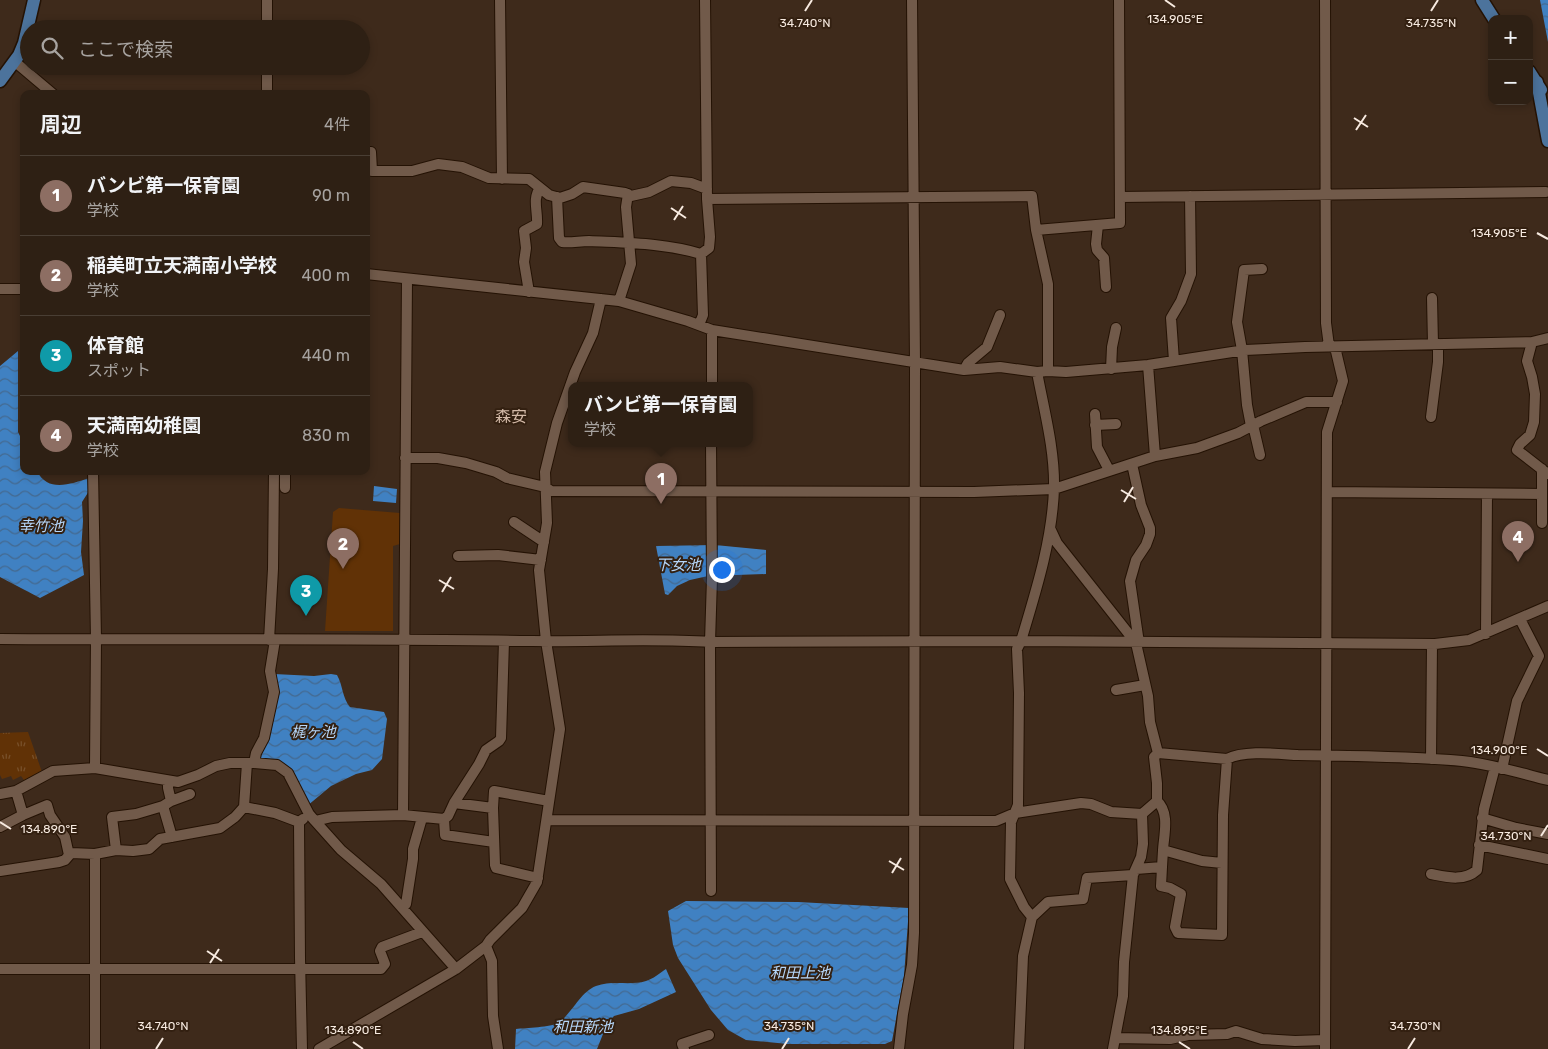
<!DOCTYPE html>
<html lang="ja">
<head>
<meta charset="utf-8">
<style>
  :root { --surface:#2e2014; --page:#3a2d22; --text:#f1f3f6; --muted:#a7a3a0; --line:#493e34; --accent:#82bcfa }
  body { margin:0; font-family:Rubik,"Noto Sans JP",sans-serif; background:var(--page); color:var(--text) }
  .controls { position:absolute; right:15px; top:15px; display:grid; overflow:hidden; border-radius:10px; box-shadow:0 2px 8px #0003 }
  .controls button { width:45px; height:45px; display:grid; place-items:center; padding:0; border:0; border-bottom:1px solid var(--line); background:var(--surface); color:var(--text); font:25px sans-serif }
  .you { position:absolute; left:721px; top:569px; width:18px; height:18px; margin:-12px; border:4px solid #fff; border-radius:50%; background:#1a73e8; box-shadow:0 0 0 8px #1a73e833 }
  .badge { display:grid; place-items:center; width:32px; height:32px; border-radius:50%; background:var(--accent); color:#fff; font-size:16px; font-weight:700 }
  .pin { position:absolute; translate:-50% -41px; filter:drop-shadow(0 1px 2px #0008) }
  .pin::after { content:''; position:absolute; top:26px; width:18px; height:15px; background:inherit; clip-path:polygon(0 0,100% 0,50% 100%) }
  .popup { position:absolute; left:568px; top:382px; width:185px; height:65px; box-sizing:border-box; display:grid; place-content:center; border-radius:10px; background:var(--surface); filter:drop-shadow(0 1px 4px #0005); font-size:16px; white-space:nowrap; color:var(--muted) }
  .popup b { font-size:19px; color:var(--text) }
  .popup::after { content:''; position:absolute; left:50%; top:100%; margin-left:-10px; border:10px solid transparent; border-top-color:var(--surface) }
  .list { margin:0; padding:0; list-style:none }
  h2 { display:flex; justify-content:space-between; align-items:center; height:65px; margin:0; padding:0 20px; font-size:21px }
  h2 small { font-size:16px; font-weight:400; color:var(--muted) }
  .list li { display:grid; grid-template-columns:32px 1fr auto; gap:15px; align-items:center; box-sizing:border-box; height:80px; padding:0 20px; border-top:1px solid var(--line) }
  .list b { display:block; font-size:19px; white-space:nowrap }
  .list p { margin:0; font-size:16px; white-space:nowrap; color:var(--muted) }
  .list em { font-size:16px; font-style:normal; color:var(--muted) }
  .icon { flex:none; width:28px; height:28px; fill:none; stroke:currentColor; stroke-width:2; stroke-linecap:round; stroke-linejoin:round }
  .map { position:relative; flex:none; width:1548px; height:1049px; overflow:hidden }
  .search { position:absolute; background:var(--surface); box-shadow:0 2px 8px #0003; left:20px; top:20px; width:350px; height:55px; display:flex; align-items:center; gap:12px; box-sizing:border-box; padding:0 18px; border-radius:28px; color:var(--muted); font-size:19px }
  .panel { position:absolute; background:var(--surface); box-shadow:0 2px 8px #0003; left:20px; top:90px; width:350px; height:385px; border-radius:10px }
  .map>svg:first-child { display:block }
</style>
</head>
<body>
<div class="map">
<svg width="1548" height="1049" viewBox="0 0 1548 1049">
  <defs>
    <pattern id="grass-tufts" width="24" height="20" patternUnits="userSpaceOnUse" patternTransform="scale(1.25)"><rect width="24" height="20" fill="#613206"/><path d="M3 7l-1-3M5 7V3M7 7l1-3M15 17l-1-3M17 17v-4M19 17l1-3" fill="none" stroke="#78502a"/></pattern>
    <pattern id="water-waves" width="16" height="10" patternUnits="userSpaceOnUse" patternTransform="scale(1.25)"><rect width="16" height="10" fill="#4081c2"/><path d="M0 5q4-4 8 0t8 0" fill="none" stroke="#44698f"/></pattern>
  </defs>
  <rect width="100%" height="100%" fill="#3e2a1b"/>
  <path fill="url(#grass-tufts)" d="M28 732 43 775 27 784 21 776 13 780 11 776 2 779 0 775V733Z"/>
  <path fill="#613206" d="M339 508 400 513V544L393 546V631H325L333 512Z"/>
  <path fill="url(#water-waves)" d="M1540 0H1548V42Z
    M18 351V432L24 444V471H37C48 493 71 484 89 478V491L82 502 83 521 81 552 84 575 40 598 0 577V366Z
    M374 486 397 489 396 503 373 501Z
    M715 545 766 550V574L708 576 690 580 677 586 668 595 665 594 656 546Z
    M274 674 314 676 331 674 337 675C343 685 342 698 350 707L384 712 387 719 382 759 372 770 356 774 331 786 307 806 289 769 259 760Z
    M686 901 798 902 909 908 904 976 892 1041 885 1044H788L746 1040 728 1030 711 1010 678 958 673 945 668 911Z
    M666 969 676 992 639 1009 614 1016 607 1024 597 1049H515L516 1029C526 1028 551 1027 558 1023 572 1014 580 992 596 986 613 980 630 986 646 981 653 979 660 973 666 969Z"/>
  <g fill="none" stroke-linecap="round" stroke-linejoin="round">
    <g stroke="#241204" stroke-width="12">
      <path id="minor" d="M267 0V29
        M500 0 502 179
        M1325 0 1326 323 1329 346
        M14 61 53 94
        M267 66V94
        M366 152H371L372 171H412L438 164 462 167 489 178 529 179 549 195 560 198 572 194 583 187 625 193 631 196 649 192 671 181 691 183 707 189
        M557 197 559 238 562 242C570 243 580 241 589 241 626 243 665 243 701 254
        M1120 197 1546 192
        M707 199 1032 196 1036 230 1048 284V371
        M1098 225 1096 244 1097 250 1104 258 1106 287
        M1036 230 1120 223 1119 0
        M366 274 619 301 688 321 712 330 964 370 1000 367 1037 372 1048 371 1066 372 1148 365 1245 350 1305 347 1532 342 1548 338
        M0 289H24
        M529 292 524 262 526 248 524 231 537 224C538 211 532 199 540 188
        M1432 298 1433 344
        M619 301 631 264 626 207 628 194
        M699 325 703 315 701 254 709 248 710 237 707 199 705 0
        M1532 342 1527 361 1532 377 1535 394 1534 422 1530 435 1520 444 1517 450 1548 474
        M1174 361 1171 318 1181 301 1191 274 1190 196
        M1148 365 1155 456
        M1111 369 1112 347 1116 328
        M964 370 968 363 987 347 1000 315
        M712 385V330
        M1095 414 1097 447 1109 470
        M1431 417 1438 362V344
        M1095 425 1116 424
        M1253 425 1260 455
        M1251 426 1247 405 1242 350 1237 322 1244 270 1262 269
        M405 458H438L466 463 496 472 507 478 545 487 551 491 974 492 1054 489 1155 456 1197 448 1238 433 1261 421 1306 402H1337
        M1132 464 1141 505 1150 528V534L1146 545 1136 560 1130 581 1139 643
        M93 471 96 639 95 768
        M285 488V471
        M1327 492 1542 494
        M514 522 544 542
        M1542 523V469
        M1050 528 1057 543 1136 643 1148 696 1150 722 1158 753
        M458 556 498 555 541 560
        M1486 634 1487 494
        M0 639C177 640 355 638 532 641 591 642 651 638 710 642L1021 641 1435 644 1469 640 1548 606
        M269 640 273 569 274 471
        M1116 690 1145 685
        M1158 753 1227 759C1245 750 1278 754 1298 755 1353 756 1408 756 1462 761 1491 764 1520 773 1548 780
        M1431 759 1432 644
        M254 763 256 753 264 738 274 692 270 671 275 640
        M1502 769 1517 701 1539 656 1520 619
        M168 781V788L171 801
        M0 794 16 791 53 771 95 768 178 782 198 775 216 766 230 763H254L277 765 288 773 309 814 315 821 341 850 381 884 456 969
        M1157 801C1170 813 1164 834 1163 850
        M454 803 479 764 486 750 499 741 501 738 504 641
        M163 806 172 837
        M244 807 247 763
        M493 808 495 865 496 868 538 878
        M23 815 47 805 50 815 65 837 69 855
        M403 815 407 279
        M1482 818 1516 828 1548 834
        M444 819 445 835 494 842
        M547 820 996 821 1015 813 1081 803 1091 804 1111 812 1142 814
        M315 821 332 817 403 815 444 819 448 816 454 803 493 808 494 791 549 801
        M0 827 23 815 16 791
        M1479 845 1548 859
        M116 850 112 817 136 814 163 806 171 801 190 794
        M1162 867 1163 850 1202 861 1222 863
        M1136 869 1162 867 1161 886 1170 888 1181 894 1175 927 1178 933 1222 935 1223 815 1227 759
        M0 871 59 862 65 860 71 853 95 854
        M1431 874C1446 877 1464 882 1477 870L1484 809 1495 767
        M711 891 710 642 712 578 711 443
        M403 907 406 904 413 859V849L422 818
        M1032 917 1048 902 1083 899 1087 878 1133 875
        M486 946 492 961 493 1016 498 1049
        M0 969H381L385 964 380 951 382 947 422 932
        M1115 1038 1170 1039 1188 1035 1227 1034 1236 1031 1262 1039 1295 1041 1325 1040
        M95 1049V854L116 850 133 851 149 849 160 839 220 828 235 817 244 807 275 813 299 822
        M302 1049 300 958 299 822 303 819
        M319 1049 456 969 486 946 490 940 522 908 537 882 560 729 546 641 539 570 547 523 545 472 557 423 575 372 593 333 601 299
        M684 1049 682 1044 709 1035
        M899 1049 903 1014 912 965 914 933 915 363 912 0
        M1019 1049 1023 956 1032 917 1024 907 1010 879 1011 822 1018 805 1019 693 1017 649 1021 641C1036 591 1052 541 1054 489 1055 450 1044 410 1037 372
        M1113 1049 1123 996 1124 962 1133 875 1141 857 1143 844 1142 814 1157 801V783L1154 757 1158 753
        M1325 1049 1327 432 1343 381 1335 347"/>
    </g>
    <g stroke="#241204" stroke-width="15">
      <path id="major" d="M1482 0 1494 19
        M1529 71 1541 90
        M0 81 19 55 24 43 34 0
        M1537 82 1548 141"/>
    </g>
    <use href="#minor" stroke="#715a4a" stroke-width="10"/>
    <use href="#major" stroke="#4c739c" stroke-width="12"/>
  </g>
  <path fill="none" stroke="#f7eae0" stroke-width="2" d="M1165 0 1175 7M805 11 812 0M1431 11 1438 0M1354 118 1368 127M1356 130 1366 115M671 208 686 218M674 220 683 206M1537 233 1548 239M1121 490 1136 499M1124 502 1133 487M439 580 454 589M442 592 451 577M1537 749 1548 756M0 822 11 829M1541 836 1548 825M889 861 904 870M892 873 901 858M207 951 222 961M210 963 219 949M353 1042 363 1049M1179 1042 1190 1049M156 1049 163 1038M782 1049 789 1038M1408 1049 1415 1038"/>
  <g text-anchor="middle" stroke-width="4" stroke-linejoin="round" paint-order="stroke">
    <g font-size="15" font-style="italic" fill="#b5d6f9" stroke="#332011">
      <text x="41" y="531">幸竹池</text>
      <text x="678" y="570">下女池</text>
      <text x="313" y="737">梶ヶ池</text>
      <text x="800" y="978">和田上池</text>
      <text x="583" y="1032">和田新池</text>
    </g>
    <g font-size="16" fill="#d4baa8" stroke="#332011">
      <text x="511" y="422">森安</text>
    </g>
  </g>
  <g font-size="12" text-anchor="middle" fill="#f7eae0" stroke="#332011" stroke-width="4" stroke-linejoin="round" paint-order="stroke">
    <text x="1175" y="23">134.905°E</text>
    <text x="805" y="27">34.740°N</text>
    <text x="1431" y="27">34.735°N</text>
    <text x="1499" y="237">134.905°E</text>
    <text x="1499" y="754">134.900°E</text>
    <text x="49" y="833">134.890°E</text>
    <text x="1506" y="840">34.730°N</text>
    <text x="163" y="1030">34.740°N</text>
    <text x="789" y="1030">34.735°N</text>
    <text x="1415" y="1030">34.730°N</text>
    <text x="353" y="1034">134.890°E</text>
    <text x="1179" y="1034">134.895°E</text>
  </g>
</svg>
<div class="controls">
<button>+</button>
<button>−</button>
</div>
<div class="you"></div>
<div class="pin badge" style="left:661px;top:504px;background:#8d6e63">1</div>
<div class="popup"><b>バンビ第一保育園</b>学校</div>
<div class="pin badge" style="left:343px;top:569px;background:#8d6e63">2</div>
<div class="pin badge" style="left:306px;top:616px;background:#0f9aa8">3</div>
<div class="pin badge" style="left:1518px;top:562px;background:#8d6e63">4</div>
<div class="search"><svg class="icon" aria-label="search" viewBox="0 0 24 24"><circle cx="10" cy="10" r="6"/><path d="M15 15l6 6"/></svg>ここで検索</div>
<section class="panel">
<h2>周辺<small>4件</small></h2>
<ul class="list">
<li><span class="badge" style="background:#8d6e63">1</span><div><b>バンビ第一保育園</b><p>学校</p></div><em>90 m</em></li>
<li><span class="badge" style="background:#8d6e63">2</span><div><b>稲美町立天満南小学校</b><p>学校</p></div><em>400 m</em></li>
<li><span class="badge" style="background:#0f9aa8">3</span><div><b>体育館</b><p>スポット</p></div><em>440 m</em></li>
<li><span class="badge" style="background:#8d6e63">4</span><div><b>天満南幼稚園</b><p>学校</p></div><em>830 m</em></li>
</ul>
</section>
</div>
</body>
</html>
